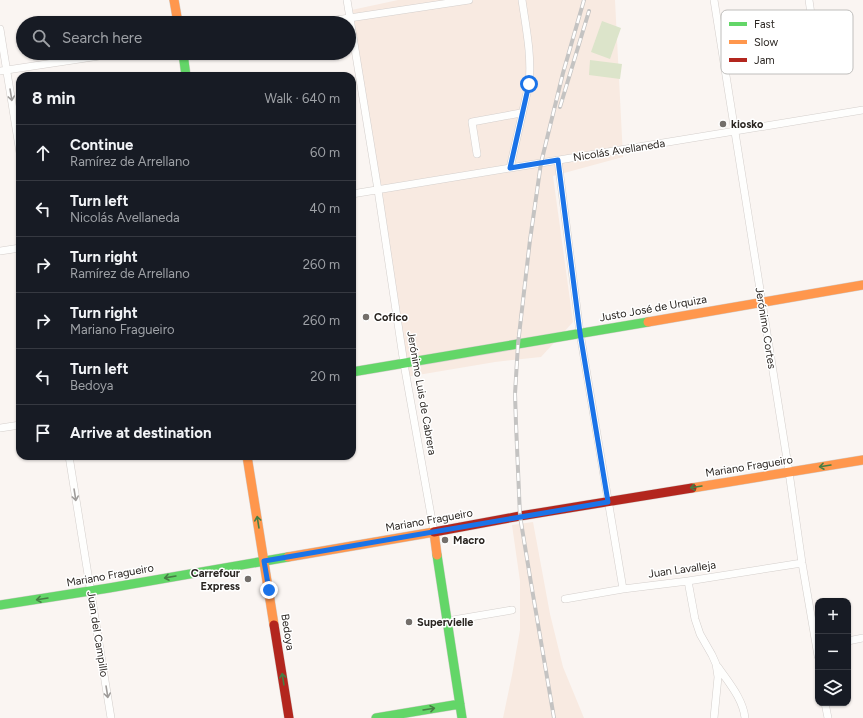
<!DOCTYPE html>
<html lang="en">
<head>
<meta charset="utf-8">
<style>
  :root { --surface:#171b24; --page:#242831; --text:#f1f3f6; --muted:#9ea1a6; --line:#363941 }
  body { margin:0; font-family:Figtree,sans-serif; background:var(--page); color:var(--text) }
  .controls { position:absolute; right:12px; bottom:12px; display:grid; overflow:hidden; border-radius:8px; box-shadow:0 1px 3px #0004 }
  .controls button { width:36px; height:36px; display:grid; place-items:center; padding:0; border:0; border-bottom:1px solid var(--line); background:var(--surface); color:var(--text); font:20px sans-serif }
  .stop { position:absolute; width:12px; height:12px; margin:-9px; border:3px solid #1a73e8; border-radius:50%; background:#fff }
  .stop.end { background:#1a73e8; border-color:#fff; box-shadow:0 1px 4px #0008 }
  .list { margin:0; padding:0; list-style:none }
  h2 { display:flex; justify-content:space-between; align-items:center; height:52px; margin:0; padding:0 16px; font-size:17px }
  h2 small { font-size:13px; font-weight:400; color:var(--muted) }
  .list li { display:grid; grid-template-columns:26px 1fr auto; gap:12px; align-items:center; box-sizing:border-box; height:56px; padding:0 16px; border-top:1px solid var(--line) }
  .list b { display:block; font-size:15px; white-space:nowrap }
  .list p { margin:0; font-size:13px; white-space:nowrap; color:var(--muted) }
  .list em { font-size:13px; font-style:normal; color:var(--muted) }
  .icon { flex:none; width:22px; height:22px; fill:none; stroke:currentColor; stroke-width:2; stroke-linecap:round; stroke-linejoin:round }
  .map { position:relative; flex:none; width:863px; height:718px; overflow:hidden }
  .search { position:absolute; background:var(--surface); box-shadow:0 1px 3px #0004; left:16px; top:16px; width:340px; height:44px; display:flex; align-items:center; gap:10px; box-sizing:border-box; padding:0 14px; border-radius:22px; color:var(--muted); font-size:15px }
  .panel { position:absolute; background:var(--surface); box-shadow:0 1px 3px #0004; left:16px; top:72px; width:340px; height:388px; border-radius:12px }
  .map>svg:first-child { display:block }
</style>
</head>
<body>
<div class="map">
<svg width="863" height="718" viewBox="0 0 863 718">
  <rect width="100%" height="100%" fill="#faf5f2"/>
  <path fill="#f8eae1" d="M398 0H615L623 157 553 176 573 322 541 357 495 362 406 377 347 11Z
    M533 522 550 614 563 667 584 718H503L512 675 520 630V581L512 525Z"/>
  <path fill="#dce4ca" d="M602 21 621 28 610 59 591 52Z
    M590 60 622 64 620 79 589 75Z"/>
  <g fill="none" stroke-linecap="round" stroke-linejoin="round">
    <g stroke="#d4cfcc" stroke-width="8">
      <path id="street" d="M347 0 378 190 404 364 434 532
        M714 0 789 472 802 563 818 656
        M809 0 812 21
        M316 23 469 0
        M0 29 20 153
        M0 71 119 53
        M477 154 472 122 521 113
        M558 160 580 333 623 589
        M510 168 529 84C532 56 526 28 522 0
        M352 194 863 110
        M0 251 20 248
        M0 428 20 425
        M69 456 111 718
        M688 581 695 619 700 634 712 655 716 664 718 677 714 718
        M565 599 623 589 688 581 802 563
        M447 621 512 610
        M848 641 863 638
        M718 667C729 683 743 699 745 718
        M825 703 828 718"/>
    </g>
    <g stroke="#d4cfcc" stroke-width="10">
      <path id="fast" d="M183 53 186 76
        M352 372 648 322
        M437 555 462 718
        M0 605 109 588 288 557
        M376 718 460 704"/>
    </g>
    <g stroke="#d4cfcc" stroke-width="10">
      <path id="slow" d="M174 0 178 23
        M648 322 863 285
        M247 456 274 625
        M692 488 863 460
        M288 557 434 532 437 555"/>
    </g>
    <g stroke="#d4cfcc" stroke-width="10">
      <path id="jam" d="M434 532 520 516 692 488
        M274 625 289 718"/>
    </g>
    <use href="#street" stroke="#fefefd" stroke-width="7"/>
    <use href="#fast" stroke="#63d668" stroke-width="9"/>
    <use href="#slow" stroke="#ff974d" stroke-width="9"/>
    <use href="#jam" stroke="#b3261e" stroke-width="9"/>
    <g stroke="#c4c3c2" stroke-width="4">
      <path id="rail" d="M560 107 589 11
        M554 718 531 583 520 516 516 424 515 394 518 344 530 240 541 163 563 73 584 0"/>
    </g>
    <use href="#rail" stroke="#fff" stroke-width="2.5" stroke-dasharray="8" stroke-linecap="butt"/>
  </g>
  <defs><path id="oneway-shaft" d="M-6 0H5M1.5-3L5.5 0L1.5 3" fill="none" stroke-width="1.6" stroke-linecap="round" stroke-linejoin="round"/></defs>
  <g stroke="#9f9c9a">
    <use href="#oneway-shaft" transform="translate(11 95) rotate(81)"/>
    <use href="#oneway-shaft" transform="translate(75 495) rotate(81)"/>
    <use href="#oneway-shaft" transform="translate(107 692) rotate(81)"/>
  </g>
  <g stroke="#467e44">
    <use href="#oneway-shaft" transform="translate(825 466) rotate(171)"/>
    <use href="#oneway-shaft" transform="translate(696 487) rotate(171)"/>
    <use href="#oneway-shaft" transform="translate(258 522) rotate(-99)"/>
    <use href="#oneway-shaft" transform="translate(170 577) rotate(170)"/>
    <use href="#oneway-shaft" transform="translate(42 599) rotate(171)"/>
    <use href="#oneway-shaft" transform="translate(283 679) rotate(-99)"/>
    <use href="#oneway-shaft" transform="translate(429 709) rotate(-9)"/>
  </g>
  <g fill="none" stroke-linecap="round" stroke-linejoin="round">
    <path stroke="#1a73e8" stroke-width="5" d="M269 590 264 561 608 502 580 333 558 160 510 168 529 84"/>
  </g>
  <g fill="#736e6a" stroke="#fff" stroke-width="1.5">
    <circle cx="723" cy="124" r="4"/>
    <circle cx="366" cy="317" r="4"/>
    <circle cx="445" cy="540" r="4"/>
    <circle cx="248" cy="579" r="4"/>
    <circle cx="409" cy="622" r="4"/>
  </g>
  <g text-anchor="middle" stroke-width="3" stroke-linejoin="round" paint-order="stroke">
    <g font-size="11" font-weight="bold" fill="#2a2521" stroke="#fff" text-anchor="start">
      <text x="731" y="128">kiosko</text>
      <text x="374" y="321">Cofico</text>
      <text x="453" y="544">Macro</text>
      <text x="240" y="577" text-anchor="end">Carrefour<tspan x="240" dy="13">Express</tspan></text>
      <text x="417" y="626">Supervielle</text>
    </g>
    <g font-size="11" fill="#2a2521" stroke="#fff">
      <text transform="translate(619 150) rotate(-9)" y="4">Nicolás Avellaneda</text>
      <text transform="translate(653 308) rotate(-10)" y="4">Justo José de Urquiza</text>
      <text transform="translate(766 328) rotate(81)" y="4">Jerónimo Cortes</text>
      <text transform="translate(422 393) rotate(80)" y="4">Jerónimo Luis de Cabrera</text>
      <text transform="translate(749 466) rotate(-9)" y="4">Mariano Fragueiro</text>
      <text transform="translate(429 520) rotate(-10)" y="4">Mariano Fragueiro</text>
      <text transform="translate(682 569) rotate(-8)" y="4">Juan Lavalleja</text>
      <text transform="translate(110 575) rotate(-10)" y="4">Mariano Fragueiro</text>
      <text transform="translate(288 632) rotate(81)" y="4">Bedoya</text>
      <text transform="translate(98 634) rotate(81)" y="4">Juan del Campillo</text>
    </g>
  </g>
  <rect x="721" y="10" width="132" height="64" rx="6" fill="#fff" stroke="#bfbebc" stroke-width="1"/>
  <rect x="729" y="22" width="18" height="4" fill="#63d668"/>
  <rect x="729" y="40" width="18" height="4" fill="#ff974d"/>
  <rect x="729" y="58" width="18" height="4" fill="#b3261e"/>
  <g font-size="11" fill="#2a2521">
    <text x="754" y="28">Fast</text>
    <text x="754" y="46">Slow</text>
    <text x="754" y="64">Jam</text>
  </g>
</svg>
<div class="controls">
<button>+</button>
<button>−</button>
<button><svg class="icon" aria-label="layers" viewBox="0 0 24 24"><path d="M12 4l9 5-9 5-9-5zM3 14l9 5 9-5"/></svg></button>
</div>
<div class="stop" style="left:529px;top:84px"></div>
<div class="stop end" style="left:269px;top:590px"></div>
<div class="search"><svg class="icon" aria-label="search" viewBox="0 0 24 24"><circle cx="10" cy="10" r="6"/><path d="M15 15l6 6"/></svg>Search here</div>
<section class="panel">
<h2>8 min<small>Walk · 640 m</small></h2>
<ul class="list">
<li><svg class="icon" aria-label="ahead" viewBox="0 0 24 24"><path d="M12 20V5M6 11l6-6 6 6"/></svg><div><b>Continue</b><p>Ramírez de Arrellano</p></div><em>60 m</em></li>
<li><svg class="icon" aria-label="left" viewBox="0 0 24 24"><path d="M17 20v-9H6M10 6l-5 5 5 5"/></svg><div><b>Turn left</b><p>Nicolás Avellaneda</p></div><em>40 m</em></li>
<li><svg class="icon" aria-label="right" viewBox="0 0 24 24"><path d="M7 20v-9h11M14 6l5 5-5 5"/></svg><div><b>Turn right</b><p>Ramírez de Arrellano</p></div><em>260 m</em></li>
<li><svg class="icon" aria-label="right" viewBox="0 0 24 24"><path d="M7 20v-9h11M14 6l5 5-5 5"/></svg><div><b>Turn right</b><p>Mariano Fragueiro</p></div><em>260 m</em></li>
<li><svg class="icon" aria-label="left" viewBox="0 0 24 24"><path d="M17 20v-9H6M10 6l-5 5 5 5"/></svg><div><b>Turn left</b><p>Bedoya</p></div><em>20 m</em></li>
<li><svg class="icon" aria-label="arrive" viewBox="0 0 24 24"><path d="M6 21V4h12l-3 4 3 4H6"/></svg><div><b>Arrive at destination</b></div></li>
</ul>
</section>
</div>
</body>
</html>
